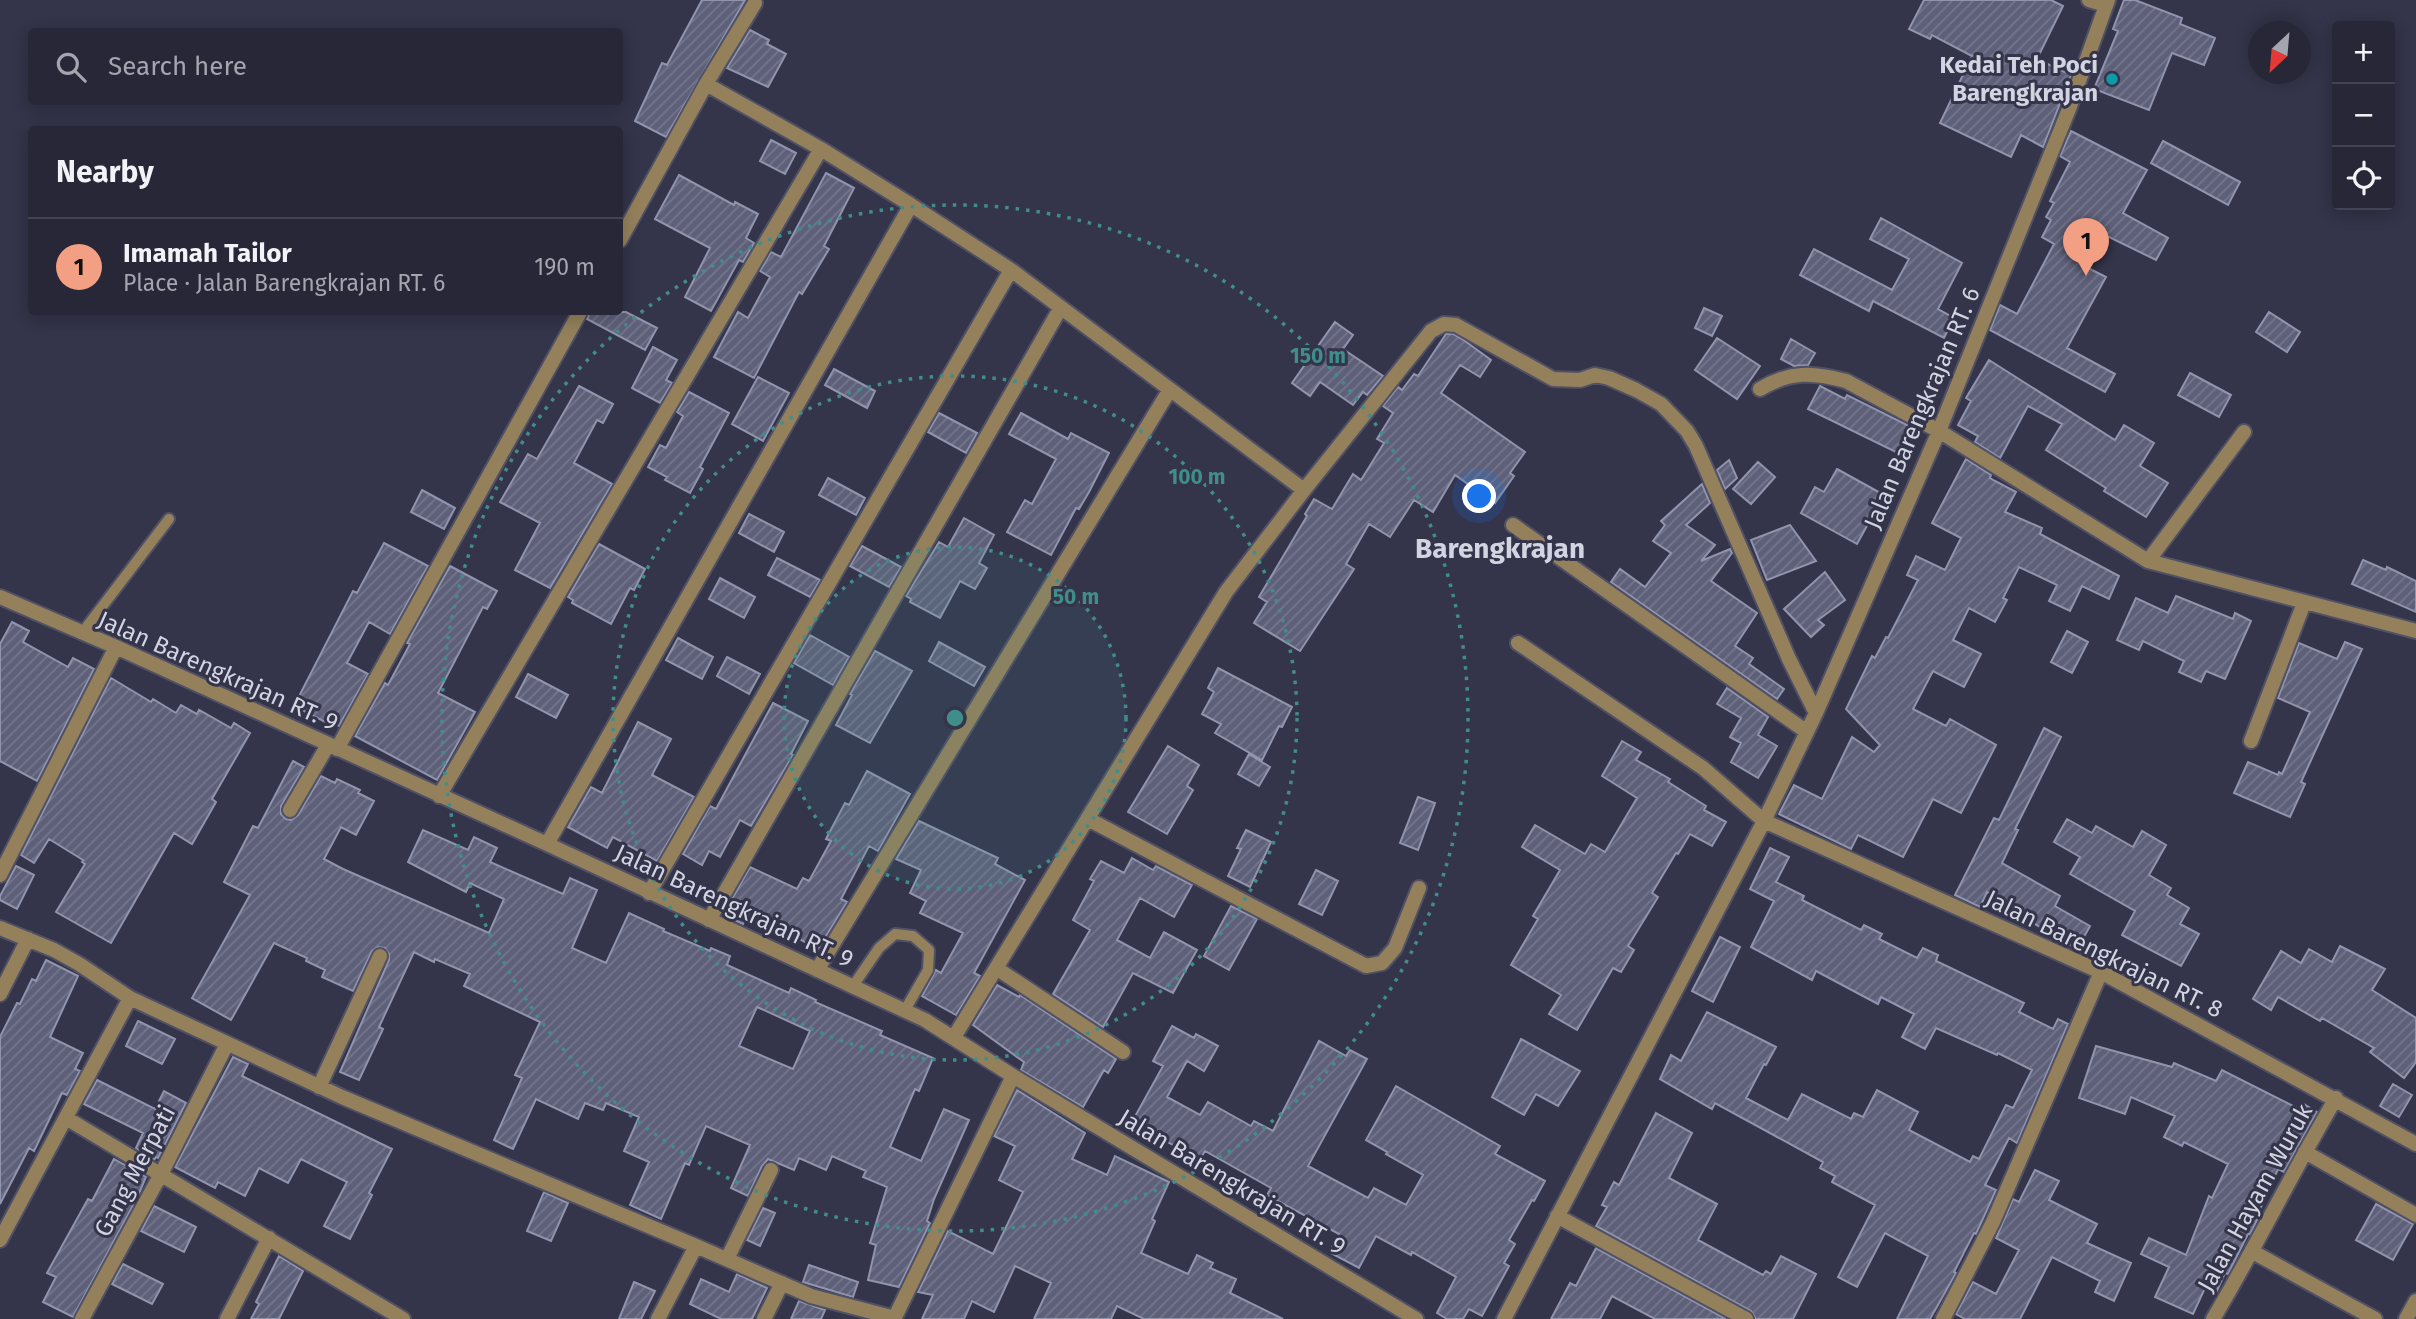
<!DOCTYPE html>
<html lang="en">
<head>
<meta charset="utf-8">
<style>
  :root { --surface:#272738; --page:#2f2f40; --text:#f1f3f6; --muted:#a4a5ae; --line:#434453; --accent:#f39f83 }
  body { margin:0; font-family:"Fira Sans",sans-serif; background:var(--page); color:var(--text) }
  .controls { position:absolute; right:21px; top:21px; display:grid; overflow:hidden; border-radius:7px; box-shadow:0 4px 18px #0003 }
  .controls button { width:63px; height:63px; display:grid; place-items:center; padding:0; border:0; border-bottom:2px solid var(--line); background:var(--surface); color:var(--text); font:35px sans-serif }
  .compass { position:absolute; left:2248px; top:21px; width:63px; height:63px; border-radius:50%; background:var(--surface); box-shadow:0 4px 18px #0003; rotate:206deg }
  .you { position:absolute; left:1480px; top:497px; width:24px; height:24px; margin:-18px; border:5px solid #fff; border-radius:50%; background:#1a73e8; box-shadow:0 0 0 10px #1a73e833 }
  .badge { display:grid; place-items:center; width:46px; height:46px; border-radius:50%; background:var(--accent); color:#111; font-size:23px; font-weight:700 }
  .pin { position:absolute; translate:-50% -58px; filter:drop-shadow(0 2px 4px #0008) }
  .pin::after { content:''; position:absolute; top:37px; width:24px; height:21px; background:inherit; clip-path:polygon(0 0,100% 0,50% 100%) }
  .list { margin:0; padding:0; list-style:none }
  h2 { display:flex; justify-content:space-between; align-items:center; height:91px; margin:0; padding:0 28px; font-size:30px }
  h2 small { font-size:23px; font-weight:400; color:var(--muted) }
  .list li { display:grid; grid-template-columns:46px 1fr auto; gap:21px; align-items:center; box-sizing:border-box; height:98px; padding:0 28px; border-top:2px solid var(--line) }
  .list b { display:block; font-size:26px; white-space:nowrap }
  .list p { margin:0; font-size:23px; white-space:nowrap; color:var(--muted) }
  .list em { font-size:23px; font-style:normal; color:var(--muted) }
  .icon { flex:none; width:38px; height:38px; fill:none; stroke:currentColor; stroke-width:2; stroke-linecap:round; stroke-linejoin:round }
  .map { position:relative; flex:none; width:2416px; height:1319px; overflow:hidden }
  .search { position:absolute; background:var(--surface); box-shadow:0 4px 18px #0003; left:28px; top:28px; width:595px; height:77px; display:flex; align-items:center; gap:18px; box-sizing:border-box; padding:0 24px; border-radius:7px; color:var(--muted); font-size:26px }
  .panel { position:absolute; background:var(--surface); box-shadow:0 4px 18px #0003; left:28px; top:126px; width:595px; height:189px; border-radius:7px }
  .map>svg:first-child { display:block }
</style>
</head>
<body>
<div class="map">
<svg width="2416" height="1319" viewBox="0 0 2416 1319">
  <defs>
    <pattern id="building-hatch" width="6" height="6" patternUnits="userSpaceOnUse" patternTransform="scale(1.75)"><rect width="6" height="6" fill="#5e6079"/><path d="M-1 1l2-2M0 6l6-6M5 7l2-2" fill="none" stroke="#74768c"/></pattern>
  </defs>
  <rect width="100%" height="100%" fill="#34344a"/>
  <path fill="url(#building-hatch)" stroke="#9194ae" stroke-width="2" fill-rule="evenodd" d="M702 0H745L666 137 635 121 662 63 667 65Z
    M1924 0H2051L2063 6 2037 59 2071 75 2043 147 2021 135 2011 157 1940 123 1972 56 1932 35 1930 39 1909 29Z
    M2124 0H2135L2182 18 2180 24 2215 38 2204 65 2172 53 2149 110 2094 89 2118 31 2113 29Z
    M750 30 769 40 767 44 786 54 768 87 727 68Z
    M2071 131 2147 170 2123 213 2168 238 2156 260 2101 233 2084 266 2106 277 2067 348 2115 374 2105 392 1990 330 2000 305 2017 314 2054 244 2042 237 2051 220 2046 217 2054 203 2050 201 2070 162 2060 156Z
    M771 140 796 153 785 174 760 161Z
    M2163 141 2240 182 2228 205 2151 163Z
    M826 173 854 188 824 246 829 249 802 294 799 292 754 378 714 357 738 312 748 318 770 277 760 271 771 252 781 257Z
    M679 175 734 205 735 202 758 214 746 238 754 243 743 262 739 260 711 311 685 297 710 248 655 219Z
    M1881 218 1962 263 1938 309 1954 318 1944 338 1873 301 1869 311 1800 275 1814 249 1892 290 1909 259 1870 239Z
    M1704 308 1722 316 1712 336 1695 328Z
    M590 312H626L657 328 645 350 587 319Z
    M2269 312 2300 332 2287 352 2256 332Z
    M1335 322 1353 335 1343 349 1383 376 1367 395 1363 392 1353 405 1320 382 1310 396 1292 383Z
    M1446 334H1453L1465 341 1491 360 1480 377 1460 365 1441 393 1525 452 1510 473 1514 476 1495 503 1455 475 1433 512 1414 500 1390 537 1369 524 1346 564 1354 569 1300 651 1254 623 1267 602 1259 597 1307 516 1305 514 1314 499 1332 509 1353 474 1361 480 1384 443 1377 439 1393 413 1383 406 1398 387 1402 390 1414 374 1418 376Z
    M1717 338 1760 366 1737 399 1695 370Z
    M1791 339 1815 353 1808 365 1794 366 1781 359Z
    M653 347 677 360 666 380 672 383 660 403 632 388Z
    M1989 360 2115 440 2124 425 2154 443 2140 466 2168 483 2146 517 2104 491 2106 488 2046 450 2062 424 2028 406 2000 458 1975 442 1978 436 1958 425 1971 401 1966 398Z
    M834 369 875 391 867 408 825 385Z
    M2190 373 2231 395 2219 417 2178 395Z
    M758 377 789 393 763 441 732 424Z
    M579 386 613 404 603 423 597 420 574 463 612 484 550 588 515 570 540 523 500 502 528 454 537 459Z
    M1820 386 1845 399 1847 395 1917 430 1904 456 1808 409Z
    M689 392 729 413 700 467 703 469 690 493 665 480 667 477 648 467 660 445 666 448 683 416 677 412Z
    M939 413 977 433 966 453 928 432Z
    M1021 413 1068 439 1071 433 1109 453 1089 492 1079 509 1076 508 1051 555 1007 532 1025 500 1032 504 1056 459 1009 434Z
    M1966 459 1991 475 1990 478 1995 481 2016 492 2005 512 2042 528 2040 534 2119 576 2109 599 2082 586 2070 611 2049 601 2057 585 2019 567 2003 598 2007 600 1995 622 1969 608 1953 640 1981 654 1964 687 1933 671 1913 709 1946 726 1950 719 1996 745 1961 813 1933 799 1903 857 1858 835 1851 849 1779 814 1794 785 1822 799 1852 737 1874 752 1880 745 1846 709 1872 656 1875 658 1886 637 1888 638 1918 580 1907 575 1916 556 1945 570 1961 538 1932 523Z
    M1729 460 1737 478 1725 489 1717 470Z
    M1758 462 1775 477 1751 504 1733 489Z
    M1837 469 1884 495 1857 544 1801 513 1815 487 1824 492Z
    M828 478 865 498 856 515 819 495Z
    M1702 484 1710 503 1686 525 1715 545 1701 561 1730 549 1732 553 1711 581 1757 613 1735 646 1753 658 1749 664 1784 689 1777 699 1611 582 1620 569 1645 587 1671 553 1653 541 1665 525 1661 521Z
    M422 490 455 508 444 529 411 512Z
    M749 514 784 532 774 552 739 533Z
    M964 518 994 535 979 563 987 568 975 589 960 581 940 618 910 602 911 599 906 596 939 542 948 547Z
    M1790 525 1816 561 1767 580 1751 540Z
    M384 543 428 566 390 634 369 622 347 663 368 674 339 726 332 723 331 725 294 706 353 591 357 593Z
    M599 544 645 569 634 590 630 588 611 624 572 603 573 600 568 597Z
    M862 546 901 567 889 587 850 566Z
    M777 558 820 580 810 597 768 575Z
    M2363 560 2386 570 2387 567 2416 581V612L2352 584Z
    M450 566 497 591 487 609 483 607 438 693 475 712 437 780 355 736 385 683 388 685 410 644 407 643Z
    M1825 572 1845 600 1818 620 1824 625 1811 637 1784 609Z
    M720 578 755 597 744 618 709 599Z
    M2176 596 2233 619 2235 613 2251 621 2225 679 2206 671 2201 682 2179 672 2184 661 2143 641 2139 650 2117 640 2136 598 2168 613Z
    M12 622 29 631 23 642 68 667 73 658 94 669 37 781 0 761V644Z
    M2067 631 2088 642 2072 673 2051 662Z
    M810 635 849 657 833 685 794 663Z
    M678 638 713 657 702 679 666 660Z
    M939 642 985 667 974 686 929 661Z
    M2345 642 2362 649 2301 782 2305 784 2290 817 2234 793 2248 762 2278 775 2279 772 2282 774 2310 712 2278 698 2299 643 2337 659Z
    M875 651 912 671 870 743 836 725 852 695 850 694Z
    M727 657 760 674 749 694 717 676Z
    M1218 668 1292 707 1282 727 1279 726 1262 760 1215 733 1221 724 1202 714 1214 692 1208 688Z
    M528 674 568 695 556 718 516 697Z
    M111 678 151 702 153 699 176 713 181 705 197 714 199 710 231 728 234 723 250 733 212 799 216 802 192 844 174 833 111 943 56 912 85 864 82 862 83 860 49 839 34 863 21 855Z
    M1727 688 1768 717 1758 735 1777 746 1758 778 1731 762 1741 743 1730 737 1741 718 1717 704Z
    M773 703 808 721 791 754 793 755 751 826 740 820 720 857 709 851 702 865 683 854 710 806 716 809Z
    M638 722 671 739 652 775 694 797 657 861 613 837 607 848 568 827 591 787 602 793Z
    M2044 728 2061 737 2015 829 2018 830 2002 863 2060 896 2055 906 2090 926 2077 949 2028 920 2030 916 1987 892 1980 907 1955 895 1994 818 1999 820Z
    M1622 741 1641 752 1636 760 1670 779 1668 782 1706 806 1704 810 1726 822 1712 846 1690 834 1678 854 1676 853 1652 893 1658 897 1628 946 1634 950 1621 972 1613 968 1577 1030 1549 1014 1561 995 1511 965 1538 919 1533 916 1560 870 1522 847 1535 825 1585 854 1591 844 1605 852 1637 798 1602 776Z
    M1168 746 1199 765 1187 786 1193 790 1167 834 1128 812Z
    M1249 754 1270 767 1259 786 1238 774Z
    M293 761 304 767 281 806V814L286 819 291 820 298 815 321 776 335 783 337 779 360 790 358 793 374 801 356 835 341 827 324 859 343 869 489 933 504 899 470 883 466 892 408 862 423 830 468 850 474 837 497 848 490 862 563 894 570 878 597 890 572 948 606 963 629 913 664 929 663 931 710 951 711 948 730 956 727 965 789 993 791 988 816 1000 815 1002 882 1031 880 1035 933 1058 919 1091 915 1089 890 1147 921 1161 944 1109 969 1120 934 1199 927 1221 930 1223 899 1287 868 1280 876 1245 870 1243 887 1187 863 1177 866 1171 832 1156 826 1170 799 1158 794 1170 768 1159 762 1166 748 1196 731 1188 750 1145 706 1126 689 1165 685 1163 661 1219 630 1205 649 1162 624 1151 639 1117 606 1103 603 1110 585 1103 578 1119 536 1099 513 1149 494 1140 522 1078 515 1075 540 1022 464 986 470 974 435 959 434 962 414 952 379 1027 383 1029 359 1080 340 1072 389 960V954L385 948 378 947 372 951 353 991 322 977 325 970 306 961 307 958 274 943 231 1020 192 998 250 895 224 882 253 826 258 828ZM757 1007 810 1031 793 1069 739 1046Z
    M867 771 910 794 878 851 869 846 841 899 847 902 818 949 767 922 764 927 746 917 743 924 723 915 750 867 797 889 803 878 809 881 831 841 826 839 845 803 849 805Z
    M1418 797 1435 803 1418 850 1400 843Z
    M2067 819 2092 833 2096 826 2133 847 2142 831 2166 845 2149 875 2171 888 2167 895 2189 908 2180 924 2199 934 2181 966 2122 935 2135 911 2070 874 2080 857 2054 842Z
    M919 821 998 858 995 864 1025 880 974 973 980 976 956 1015 922 996 936 970 941 973 963 933 920 913 926 901 910 893 921 870 896 859Z
    M1246 830 1271 842 1250 887 1228 876 1241 849 1237 848Z
    M1770 848 1789 857 1776 882 1804 896 1802 900 1861 930 1864 925 1882 934 1879 939 1917 958 1923 948 1938 955 1936 961 2024 1003 2019 1012 2053 1029 2058 1019 2068 1024 2017 1143 2009 1138 1985 1185 1996 1190 1976 1234 1974 1233 1954 1272 1956 1273 1930 1319H1897L1928 1256 1885 1233 1857 1287 1838 1277 1875 1205 1832 1182 1835 1176 1820 1168 1823 1162 1715 1103 1712 1109 1660 1079 1671 1055 1681 1061 1707 1012 1776 1047 1766 1065 1764 1064 1746 1098 1788 1120 1802 1094 1851 1119 1854 1113 1863 1117 1877 1090 1918 1112 1909 1130 1970 1162 1973 1156 1979 1159 2006 1105 2013 1108 2032 1070 1998 1053 1997 1055 1936 1028 1925 1049 1902 1037 1914 1014 1881 997 1878 1004 1816 971 1812 980 1751 947 1774 901 1750 889Z
    M1132 858 1153 870 1156 866 1192 885 1174 917 1140 898 1117 940 1150 958 1164 932 1197 950 1173 993 1133 973 1103 1027 1053 994 1090 930 1073 920 1094 881 1090 879 1101 861 1124 873Z
    M16 866 34 875 17 909 0 900V896Z
    M1316 870 1338 881 1322 915 1299 904Z
    M1231 906 1257 919 1229 970 1204 956Z
    M1720 937 1740 947 1713 1002 1692 991Z
    M2340 946 2385 969 2372 990 2416 1018V1062L2404 1078 2370 1052 2374 1048 2322 1018 2320 1021 2278 997 2271 1010 2253 999 2281 951 2301 963 2309 949 2332 962Z
    M46 960 78 976 50 1037 83 1053 75 1069 80 1071 67 1095 62 1093 34 1151 29 1148 0 1204V1037L17 1003 20 1004 32 979 36 981Z
    M997 985 1019 997 1020 995 1116 1059 1108 1073 1104 1070 1083 1107 1021 1070 1024 1062 973 1025Z
    M138 1021 175 1039 162 1064 126 1046Z
    M1172 1026 1194 1038 1196 1034 1218 1046 1204 1071 1187 1061 1167 1097 1200 1115 1208 1102 1251 1126 1254 1121 1273 1131 1319 1041 1346 1056 1350 1050 1367 1059 1308 1166 1368 1198 1374 1188 1406 1205 1423 1175 1386 1154 1387 1152 1366 1140 1396 1086 1500 1146 1495 1154 1545 1181 1534 1201 1532 1200 1509 1240 1515 1244 1504 1263 1509 1266 1482 1316 1469 1309 1463 1319H1447L1437 1313 1456 1277 1412 1252 1411 1255 1376 1236 1359 1268 1329 1252 1339 1234 1267 1195 1271 1188 1205 1151 1200 1159 1152 1134 1153 1131 1133 1120 1163 1066 1153 1061Z
    M1521 1039 1580 1071 1558 1106 1536 1094 1524 1115 1492 1097Z
    M2096 1046 2172 1067 2174 1063 2216 1081 2222 1070 2299 1109 2302 1103 2317 1112 2284 1172 2278 1169 2256 1218H2258L2250 1234H2248L2228 1274 2225 1273 2216 1293 2205 1288 2193 1314 2155 1297 2169 1267 2141 1254 2149 1238 2186 1255 2209 1196 2212 1198 2228 1164 2184 1142 2182 1146 2164 1137 2175 1116 2131 1097 2125 1114 2079 1098Z
    M233 1057 248 1064 242 1076 392 1149 369 1193 372 1195 350 1239 324 1226 347 1182 301 1159 288 1183 259 1168 245 1196 218 1182 215 1188 175 1167Z
    M97 1080 155 1109 164 1091 186 1103 158 1158 156 1157 154 1160 136 1148 143 1133 84 1104Z
    M2393 1084 2412 1095 2399 1117 2380 1106Z
    M1017 1090 1085 1133 1072 1159 1107 1175 1115 1156 1169 1182 1152 1219 1155 1221 1141 1253 1188 1274 1197 1255 1213 1263 1210 1268 1236 1279 1230 1293 1283 1319H1144L1117 1306 1111 1319H1034L1051 1283 1015 1266 994 1312 972 1301 964 1319H922L933 1295 918 1292 948 1231 993 1254 1023 1192 999 1180 1015 1146 994 1136Z
    M1656 1113 1692 1133 1669 1178 1717 1204 1698 1240 1763 1275 1766 1271 1771 1274 1781 1256 1816 1274 1793 1319H1756L1751 1311 1596 1226 1607 1207 1602 1205 1614 1182 1619 1185Z
    M114 1159 146 1177 137 1198 73 1317 43 1302 56 1277 47 1273 88 1199 92 1201Z
    M2035 1170 2059 1181 2049 1200 2097 1224 2087 1243 2131 1263 2114 1301 2095 1292 2100 1281 2052 1257 2020 1319H1965L1956 1314 1973 1282 1996 1294 2019 1250 1996 1238 2013 1199 2019 1202Z
    M544 1192 568 1203 551 1241 527 1231Z
    M2376 1204 2413 1224 2393 1260 2356 1240Z
    M154 1206 196 1227 184 1252 141 1231Z
    M763 1208 775 1213 760 1246 747 1240Z
    M1596 1248 1726 1319H1655L1612 1296 1600 1319H1551L1570 1283 1576 1286Z
    M279 1256 303 1271 279 1319H251L259 1304 256 1302Z
    M123 1264 163 1284 152 1304 112 1284Z
    M809 1265 858 1282 853 1297 803 1282Z
    M737 1274 767 1288 752 1319H721L690 1304 701 1279 729 1292Z
    M634 1282 655 1291 641 1319H619Z
    M799 1301 825 1310 821 1319H791Z"/>
  <g fill="none" stroke-linecap="round" stroke-linejoin="round">
    <g stroke="#515165" stroke-width="14">
      <path id="service" d="M82 633 169 519
        M853 986 879 948 895 934 913 936 929 950 928 970 905 1010"/>
    </g>
    <g stroke="#515165" stroke-width="18">
      <path id="minor" d="M2089 0 2106 5
        M706 84 821 149
        M620 240 706 84 755 3
        M1760 389C1790 371 1813 372 1846 381L1939 431 2148 561 2416 631
        M1513 525 1807 732
        M2148 561 2244 432
        M0 597 116 647 547 844 925 1020 1013 1076 1416 1319
        M1518 643 1703 768 1764 821 2101 972 2416 1144
        M2251 741 2304 603
        M337 749 580 312
        M439 796 821 149 911 205
        M290 810 328 745
        M1088 819 1366 966 1382 963 1395 948 1419 888
        M547 844 911 205 1011 270
        M0 875 116 647
        M649 893 1011 270 1304 490
        M709 920 1060 309
        M0 928 54 950 79 964 130 998 342 1097 696 1246 811 1296 895 1318
        M996 968 1123 1052
        M817 970 1169 391
        M0 994 28 939
        M954 1037 1226 592 1304 490 1431 331 1444 324 1456 325 1553 379 1580 380 1595 375 1609 378 1636 390 1661 404 1687 431 1696 446 1789 659 1816 713
        M319 1087 380 956
        M66 1118 403 1319
        M2305 1152 2416 1215
        M1557 1216 1746 1319
        M0 1240 130 998
        M2253 1252 2375 1319
        M727 1259 771 1170
        M82 1319 161 1174 227 1044
        M227 1319 269 1238
        M658 1319 696 1246
        M764 1319 782 1283
        M894 1319 1013 1076
        M1504 1319 1764 821 1816 713 1939 431 2069 109 2108 0
        M1943 1319 1993 1222 2101 972
        M2213 1319C2256 1247 2293 1171 2336 1098
        M2406 1319 2416 1301"/>
    </g>
    <use href="#service" stroke="#94815b" stroke-width="10"/>
    <use href="#minor" stroke="#94815b" stroke-width="14"/>
  </g>
  <circle cx="955" cy="718" r="171" fill="#408e8b" fill-opacity=".12"/>
  <g fill="none" stroke="#408e8b" stroke-width="3.5" stroke-dasharray="3.5 7">
    <circle cx="955" cy="718" r="171"/>
    <circle cx="955" cy="718" r="342"/>
    <circle cx="955" cy="718" r="513"/>
  </g>
  <circle fill="#0f9aa8" stroke="#34344a" stroke-width="2.5" cx="2112" cy="79" r="7"/>
  <g text-anchor="middle" stroke-width="6" stroke-linejoin="round" paint-order="stroke">
    <g font-size="24" font-weight="bold" fill="#d3d4e2" stroke="#34344a" text-anchor="end">
      <text x="2098" y="73">Kedai Teh Poci<tspan x="2098" dy="28">Barengkrajan</tspan></text>
    </g>
    <g font-size="24" fill="#d3d4e2" stroke="#34344a">
      <text transform="translate(1922 408) rotate(-67)" y="8">Jalan Barengkrajan RT. 6</text>
      <text transform="translate(218 671) rotate(24)" y="8">Jalan Barengkrajan RT. 9</text>
      <text transform="translate(734 906) rotate(25)" y="8">Jalan Barengkrajan RT. 9</text>
      <text transform="translate(2104 954) rotate(26)" y="8">Jalan Barengkrajan RT. 8</text>
      <text transform="translate(135 1171) rotate(-62)" y="8">Gang Merpati</text>
      <text transform="translate(1232 1182) rotate(31)" y="8">Jalan Barengkrajan RT. 9</text>
      <text transform="translate(2255 1198) rotate(-61)" y="8">Jalan Hayam Wuruk</text>
    </g>
    <g font-size="28" font-weight="bold" fill="#d3d4e2" stroke="#34344a">
      <text x="1500" y="558">Barengkrajan</text>
    </g>
  </g>
  <circle cx="955" cy="718" r="10" fill="#408e8b" stroke="#34344a" stroke-width="3.5"/>
  <g font-size="21" text-anchor="middle" font-weight="bold" fill="#408e8b" stroke="#34344a" stroke-width="6" stroke-linejoin="round" paint-order="stroke">
    <text x="1318" y="363">150 m</text>
    <text x="1197" y="484">100 m</text>
    <text x="1076" y="604">50 m</text>
  </g>
</svg>
<div class="controls">
<button>+</button>
<button>−</button>
<button><svg class="icon" aria-label="locate" viewBox="0 0 24 24"><circle cx="12" cy="12" r="6"/><path d="M12 2v4M12 18v4M2 12h4M18 12h4"/></svg></button>
</div>
<svg class="compass" viewBox="-18 -18 36 36"><path d="M0-13l5 13h-10z" fill="#e53935"/><path d="M0 13l5-13h-10z" fill="#a4a5ae"/></svg>
<div class="you"></div>
<div class="pin badge" style="left:2086px;top:276px">1</div>
<div class="search"><svg class="icon" aria-label="search" viewBox="0 0 24 24"><circle cx="10" cy="10" r="6"/><path d="M15 15l6 6"/></svg>Search here</div>
<section class="panel">
<h2>Nearby<small></small></h2>
<ul class="list">
<li><span class="badge">1</span><div><b>Imamah Tailor</b><p>Place · Jalan Barengkrajan RT. 6</p></div><em>190 m</em></li>
</ul>
</section>
</div>
</body>
</html>
